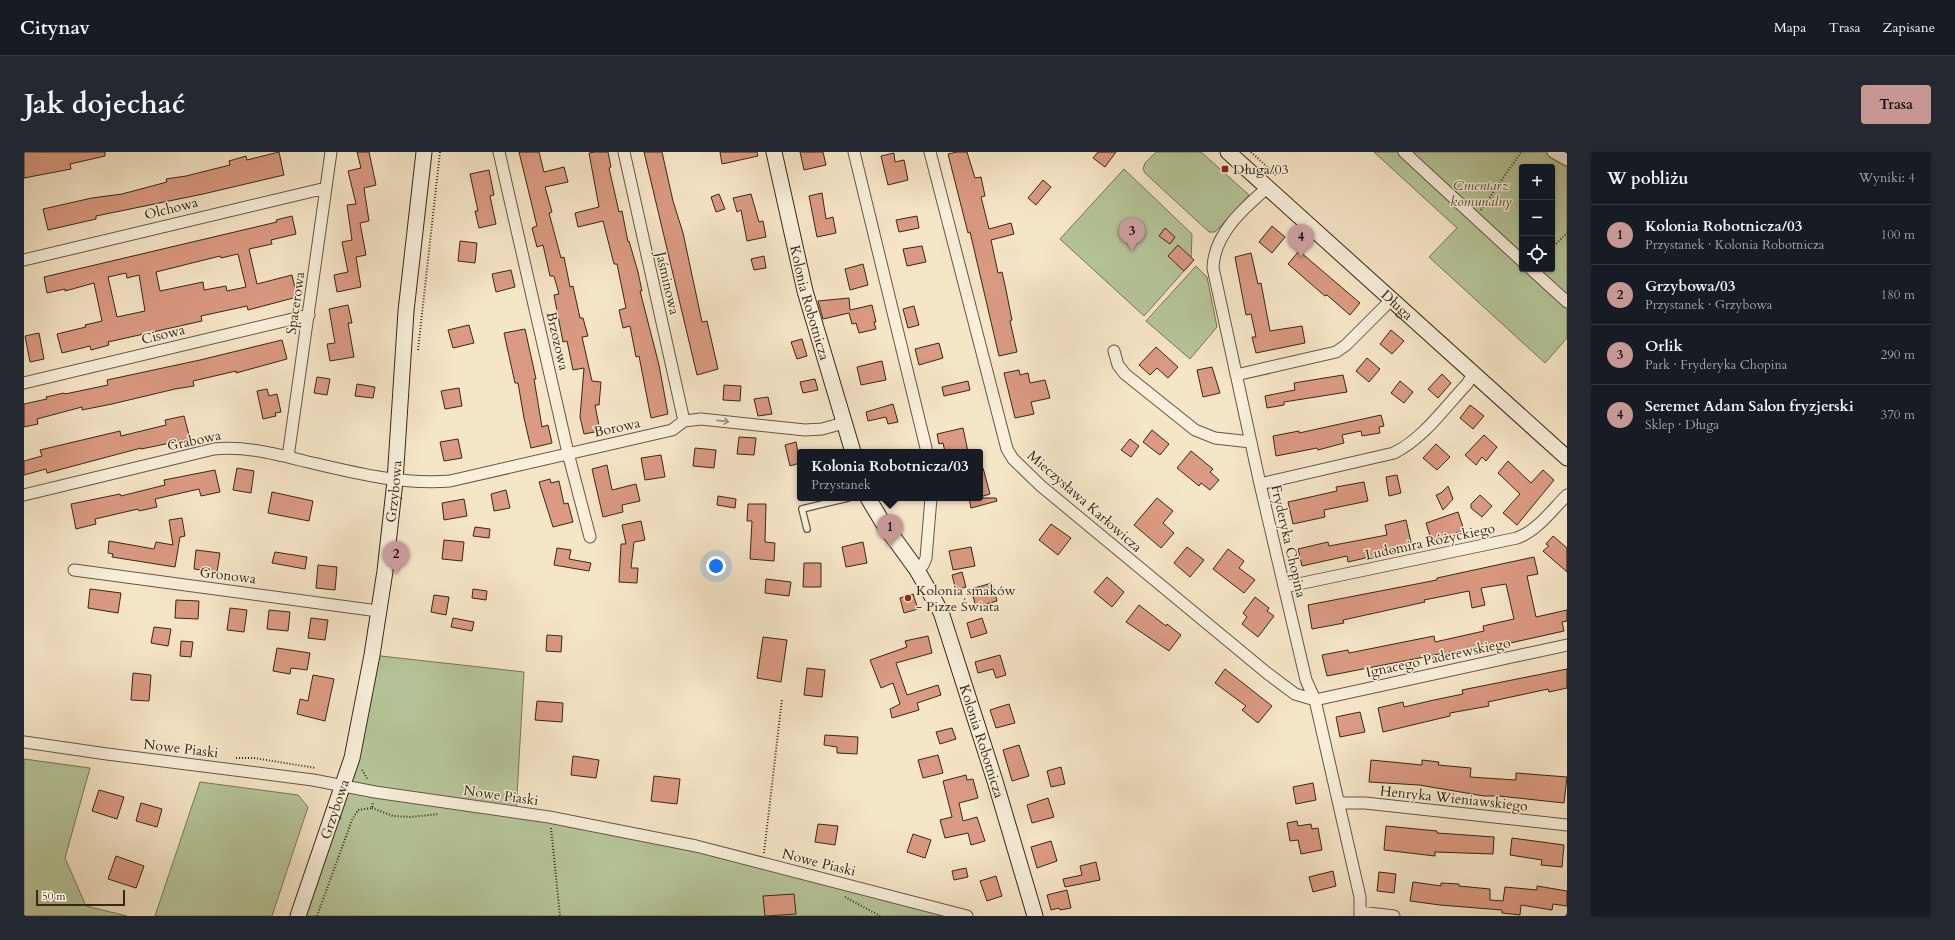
<!DOCTYPE html>
<html lang="pl">
<head>
<meta charset="utf-8">
<style>
  :root { --surface:#171b24; --page:#242831; --text:#f1f3f6; --muted:#9ea1a6; --line:#363941; --accent:#c59692 }
  body { margin:0; font-family:Cardo,serif; background:var(--page); color:var(--text) }
  .controls { position:absolute; right:12px; top:12px; display:grid; overflow:hidden; border-radius:4px; box-shadow:0 1px 3px #0004 }
  .controls button { width:36px; height:36px; display:grid; place-items:center; padding:0; border:0; border-bottom:1px solid var(--line); background:var(--surface); color:var(--text); font:20px sans-serif }
  .scale { position:absolute; left:12px; bottom:10px; width:89px; box-sizing:border-box; padding-left:4px; border:2px solid #372714; border-top:0; font-size:11px; line-height:14px; white-space:nowrap; color:#372714; -webkit-text-stroke:3px #f9efdb; paint-order:stroke }
  .you { position:absolute; left:692px; top:414px; width:14px; height:14px; margin:-10px; border:3px solid #fff; border-radius:50%; background:#1a73e8; box-shadow:0 0 0 6px #1a73e833 }
  .badge { display:grid; place-items:center; width:26px; height:26px; border-radius:50%; background:var(--accent); color:#111; font-size:13px; font-weight:700 }
  .pin { position:absolute; translate:-50% -33px; filter:drop-shadow(0 1px 2px #0008) }
  .pin::after { content:''; position:absolute; top:21px; width:14px; height:12px; background:inherit; clip-path:polygon(0 0,100% 0,50% 100%) }
  .popup { position:absolute; left:773px; top:297px; width:186px; height:52px; box-sizing:border-box; display:grid; place-content:center; border-radius:4px; background:var(--surface); filter:drop-shadow(0 1px 3px #0005); font-size:13px; white-space:nowrap; color:var(--muted) }
  .popup b { font-size:15px; color:var(--text) }
  .popup::after { content:''; position:absolute; left:50%; top:100%; margin-left:-8px; border:8px solid transparent; border-top-color:var(--surface) }
  .list { margin:0; padding:0; list-style:none }
  h2 { display:flex; justify-content:space-between; align-items:center; height:52px; margin:0; padding:0 16px; font-size:17px }
  h2 small { font-size:13px; font-weight:400; color:var(--muted) }
  .list li { display:grid; grid-template-columns:26px 1fr auto; gap:12px; align-items:center; box-sizing:border-box; height:60px; padding:0 16px; border-top:1px solid var(--line) }
  .list b { display:block; font-size:15px; white-space:nowrap }
  .list p { margin:0; font-size:13px; white-space:nowrap; color:var(--muted) }
  .list em { font-size:13px; font-style:normal; color:var(--muted) }
  .icon { flex:none; width:22px; height:22px; fill:none; stroke:currentColor; stroke-width:2; stroke-linecap:round; stroke-linejoin:round }
  .map { position:relative; flex:none; width:1543px; height:764px; overflow:hidden; border-radius:4px }
  header { display:flex; align-items:center; gap:24px; box-sizing:border-box; height:56px; padding:0 20px; background:var(--surface); border-bottom:1px solid var(--line) }
  header strong { font-size:19px }
  nav { display:flex; gap:22px; margin-inline-start:auto; font-size:14px }
  .intro { display:flex; align-items:center; justify-content:space-between; box-sizing:border-box; height:96px; padding:0 24px }
  h1 { margin:0; font-size:28px }
  .button { padding:10px 18px; border-radius:4px; background:var(--accent); color:#111; font-size:14px; font-weight:700 }
  main { display:flex; gap:24px; padding:0 24px }
  aside { flex:1; background:var(--surface); border-radius:4px; box-shadow:0 1px 3px #0004 }
  .map>svg:first-child { display:block }
</style>
</head>
<body>
<header>
<strong>Citynav</strong>
<nav><a>Mapa</a><a>Trasa</a><a>Zapisane</a></nav>
</header>
<div class="intro"><h1>Jak dojechać</h1><a class="button">Trasa</a></div>
<main>
<div class="map">
<svg width="1543" height="764" viewBox="0 0 1543 764">
  <rect width="100%" height="100%" fill="#f6e6c8"/>
  <filter id="stains"><feTurbulence type="fractalNoise" baseFrequency=".005" numOctaves="4"/><feColorMatrix values="0 0 0 0 .2 0 0 0 0 .09 0 0 0 0 .02 0 0 0 .5 -.17"/></filter>
  <radialGradient id="worn" r=".72"><stop offset=".6" stop-color="#630" stop-opacity="0"/><stop offset="1" stop-color="#630" stop-opacity=".3"/></radialGradient>
  <path fill="#b6c69a" stroke="#767657" fill-rule="evenodd" d="M1132 0H1177L1225 43 1194 77 1191 80H1185L1121 21 1119 17 1121 11Z
    M1350 0H1543V186L1521 211 1405 105 1433 76ZM1498 15H1528V117H1498Z
    M1100 17 1168 82 1167 111 1120 164 1036 87Z
    M1172 114 1183 125 1193 175 1166 207 1122 169Z
    M348 503 500 520 492 661 639 687 932 764H274L294 705Z
    M0 607 66 616 41 706 62 754 103 764H0Z
    M176 630 274 643 284 655 248 764H131Z"/>
  <path fill="#db9a83" stroke="#372714" fill-rule="evenodd" d="M0 0H81V4L46 12 47 17 0 26Z
    M255 0 260 23 179 42 72 64V67L24 78 19 57 68 46 98 42 143 30 142 27 162 24 206 13 205 9 222 4 223 8Z
    M333 0H345L352 33 340 36 345 69 336 71 342 103 332 105 337 135 313 140 310 123 324 120 318 90 328 88 323 53 332 52 324 19 337 16Z
    M495 0H515L520 20 540 15 544 30 521 35 528 60 525 61 537 106 540 105 546 135 549 134 556 166H559L564 184 558 185 568 229 577 230 575 253H571L576 279 560 282 556 265 560 216 549 218 543 189 539 190 530 143 535 142 530 124H526L519 93 513 95 508 76 513 74Z
    M571 0H584L587 15 585 16 595 60 598 59 604 90 605 89 614 120 618 139H616L635 213 644 262 627 266 615 204 612 205 606 174 599 176 595 158 602 156 593 112H590L579 69 554 75 551 61 575 55 565 1Z
    M620 0H638L649 49 659 81 678 170 683 169 694 217 673 223Z
    M696 0H733L734 4 698 12Z
    M776 0H799L802 13 780 18Z
    M933 0H943L951 26 957 25 961 44 957 45 965 77 987 71 990 82 967 88 974 121 978 120 982 138 988 168 986 169 993 200 975 204 946 80 944 81 924 2Z
    M1074 0H1092L1081 15 1069 6Z
    M870 1 871 10 880 8 884 28 864 33 857 4Z
    M465 18 470 43 466 44 472 72 455 76 451 59H454L446 22Z
    M1019 28 1027 35 1012 53 1004 46Z
    M798 41 802 67 809 65 812 81 793 85 785 44Z
    M695 42 701 57 692 60 687 45Z
    M727 42 735 70 739 69 742 85 723 89 717 58 713 60 709 46Z
    M268 64 272 82 247 88 248 92 225 97 233 132 268 123 273 145 224 158 223 154 177 164 178 169 84 190 85 193 67 198 66 194 38 201 33 182 62 175 61 173 78 169 70 131 41 139V137L23 141 20 125 253 70 252 68ZM214 102 222 135 203 139 202 134 180 138 179 130 136 139 132 120 196 104 197 106ZM102 121 103 126 115 123 121 159 93 165 84 125Z
    M893 64 895 76 875 80 872 68Z
    M1248 74 1261 85 1248 101 1235 90Z
    M1141 76 1151 85 1146 92 1135 84Z
    M436 89 453 91 451 111 434 109Z
    M1154 93 1170 108 1160 119 1144 104Z
    M898 94 902 110 883 114 879 97Z
    M1275 99 1336 151 1326 163 1303 143 1301 144 1264 112Z
    M1227 101 1234 132 1237 131 1246 179 1278 174 1281 191 1232 201 1228 185H1232L1227 162 1222 163 1211 105Z
    M740 104 742 116 730 118 727 107Z
    M839 112 844 133 826 138 821 117Z
    M487 118 491 135 472 140 468 122Z
    M825 146 826 158 848 153 852 170H850L852 177 835 181 832 171 828 172 825 161 799 167 794 149Z
    M324 153 328 171H324L330 205 306 209 303 192 311 191 305 157Z
    M890 154 895 173 884 176 879 157Z
    M445 173 450 191 429 196 424 178Z
    M501 177 512 227H510L518 275 524 273 528 291 507 296 500 266 494 231H491L480 181Z
    M1367 178 1380 189 1368 202 1356 192Z
    M15 181 20 207 6 210 1 184Z
    M778 187 783 204 773 207 767 190Z
    M258 188 263 207 212 221V219L169 229 170 234 151 237 88 252 58 258V255L13 267 14 272 0 275V252L23 247 22 245 40 241 41 242 84 233 83 228 176 208Z
    M915 191 919 206 895 213 891 197Z
    M1132 195 1154 215 1144 226 1133 216 1126 223 1115 213Z
    M1343 206 1356 217 1345 230 1332 219Z
    M858 209 862 228 837 233 833 215Z
    M1188 215 1196 241 1179 245 1173 218Z
    M995 218 996 223 1004 221 1006 231 1021 228 1026 246 1007 250 1010 262 991 266 980 221Z
    M1418 222 1427 231 1414 246 1404 237Z
    M1319 223 1323 240 1260 250V253L1243 256 1241 244 1271 238 1270 231Z
    M293 225 306 227 303 243 290 241Z
    M791 227 794 238 779 241 776 230Z
    M944 229 946 238 920 244 918 235Z
    M1376 229 1389 240 1380 251 1367 241Z
    M333 232 351 235 349 246 331 244Z
    M700 233 717 234 716 249 699 248Z
    M435 236 438 254 421 257 417 239Z
    M243 237 245 244 253 242 257 260 251 261 252 264 239 267 233 239Z
    M744 245 748 262 734 264 730 247Z
    M869 252 874 270 864 272 862 265 844 269 842 260Z
    M1446 253 1460 264 1449 277 1436 266Z
    M1357 263 1360 274 1355 275 1356 281 1338 284 1337 279 1318 283 1320 291 1294 298 1293 296 1252 304 1249 284 1275 279V281Z
    M160 264 166 287 117 297V296L23 321 22 317 0 323V309L18 304 16 298 96 279 97 284 142 273 141 268Z
    M939 276 944 300H921L919 291 915 292 913 282Z
    M1128 278 1145 292 1136 303 1119 290Z
    M1460 283 1473 295 1462 309 1458 305 1452 313 1441 303Z
    M715 285 732 286 730 303 713 302Z
    M434 287 438 306 420 309 416 290Z
    M1106 287 1115 294 1107 305 1097 298Z
    M772 290 776 311 766 314 761 293Z
    M1412 292 1426 305 1413 318 1399 306Z
    M671 296 692 298 690 316 669 314Z
    M1167 299 1189 317 1186 320 1195 328 1186 338 1177 331 1175 334 1153 316Z
    M637 303 641 325 621 328 617 306Z
    M1484 309 1507 331 1519 318 1530 328 1493 373 1479 361 1496 342 1474 321Z
    M583 313 588 338 612 332 616 349 598 353 599 360 579 365 568 317Z
    M213 316 230 319 227 341 209 338Z
    M956 316H959L966 342 956 345Z
    M191 318 196 340 177 344 175 337 131 347 133 355 115 359 114 357 71 367 72 372 52 377 47 352 96 342 97 344 141 333 140 328Z
    M1373 323 1377 341 1365 344 1362 325Z
    M526 327 527 331 535 329 540 352 544 351 549 370 529 375 515 330Z
    M1340 330 1344 349 1300 358 1301 365 1269 372 1264 350 1313 339 1312 335Z
    M1424 334 1429 347 1419 358 1412 343 1417 341Z
    M482 338 486 356 470 359 467 342Z
    M248 340 289 349 285 369 244 361Z
    M1456 343 1468 354 1458 365 1447 356V352Z
    M694 344 712 347 711 356 693 353Z
    M945 346H972L973 349 947 356Z
    M1133 346 1149 359 1139 371 1150 381 1137 396 1110 373Z
    M440 347 443 364 420 368 418 351Z
    M724 352H742L741 390 751 391 750 409 726 407 728 369H723Z
    M1434 360 1440 378 1408 390 1402 371Z
    M158 366 161 384 156 385 151 415 88 405 89 402 84 401 85 389 130 397 132 390 149 393 145 368Z
    M1382 368 1388 395 1324 410 1323 404 1278 414 1274 397 1304 390 1305 394 1363 383 1361 373Z
    M617 369 621 388 610 390 607 416H614L613 431 595 430 597 392H602L598 373Z
    M1027 372 1047 386 1034 403 1015 388Z
    M451 375 466 377 465 386 449 384Z
    M1529 384 1543 396V420L1519 399 1525 394 1522 392Z
    M420 388 440 390 438 409 418 407Z
    M839 390 843 411 822 415 818 395Z
    M947 395 951 414 929 418 925 399Z
    M1163 395 1180 408 1166 425 1150 411Z
    M533 396 547 398 545 407 567 411 565 419 530 413Z
    M1204 397 1220 409 1215 416 1231 428 1220 441 1189 417Z
    M172 398 196 401 193 420 170 417Z
    M251 400 283 405 281 417 248 411Z
    M1510 405 1514 422 1503 424 1512 465 1543 458V469L1538 470 1540 479 1473 494V492L1426 503V500L1303 524 1298 503 1324 498 1325 501 1410 484 1411 490 1460 479 1459 474 1490 467 1482 432 1457 436 1461 453 1448 456 1445 439 1400 448 1401 450 1319 468 1320 471 1288 477 1284 453 1413 428V426Z
    M780 411H797V435H779Z
    M294 413 313 415 311 438 292 436Z
    M938 420 942 435 932 438 928 423Z
    M1083 425 1100 440 1088 455 1070 440Z
    M742 427 767 430 765 444 741 441Z
    M968 431 973 449 952 455 947 437Z
    M66 437 97 441 94 461 64 456Z
    M449 437 463 439 462 448 448 446Z
    M889 442 894 457 880 461 876 446Z
    M410 443 425 445 422 463 407 460Z
    M1231 445 1245 456 1243 459 1250 464 1234 485 1218 472 1223 465 1219 461Z
    M152 448 175 449 174 467 151 466Z
    M1115 453 1142 474 1143 472 1157 483 1145 499 1102 470Z
    M206 456 223 458 220 480 203 478Z
    M245 458 266 460 264 479 243 477Z
    M287 466 304 468 301 488 284 486Z
    M429 466 450 470 448 479 427 475Z
    M958 466 963 481 947 486 943 471Z
    M130 475 147 477 144 494 127 491Z
    M523 483 538 484 537 500 522 499Z
    M904 484 908 501 872 511 883 543 914 533 917 543 893 551 895 558 868 566 866 557 876 552 869 531 857 536 846 508 883 495 881 489Z
    M739 485 763 488 757 530 733 526Z
    M157 489 169 490 167 505 156 504Z
    M253 496 286 501 283 518 267 516 266 522 249 519Z
    M976 503 982 523 972 526 969 517 954 521 951 510Z
    M783 516 801 518 798 545 780 543Z
    M1201 517 1248 554 1234 571 1218 558 1222 554 1191 531Z
    M1543 517V536L1525 540 1524 537 1464 550 1465 554 1426 561V564L1359 580 1354 556 1379 550 1380 555 1410 548 1439 542 1438 538Z
    M109 521 127 523 125 549 107 548Z
    M289 523 310 527 301 569 273 562 276 547 284 549Z
    M513 549 539 551 538 570 511 568Z
    M985 552 991 571 972 576 966 558Z
    M1336 560 1341 580 1316 585 1312 565Z
    M928 576 932 587 916 592 912 580Z
    M801 583 834 585 833 602 813 601V595L800 593Z
    M995 593 1005 624 988 629 979 598Z
    M914 603 919 621 899 626 894 608Z
    M549 604 575 608 572 626 547 623Z
    M1347 608 1398 613V608L1415 610 1414 613 1447 616 1446 625 1492 628V621L1543 625 1540 651 1475 644H1460L1395 633 1345 630Z
    M1037 615 1041 632 1027 635 1023 619Z
    M942 623 943 628 949 627 954 646 935 651 939 669 953 665 961 689 947 693 944 681 921 686 916 668 928 665 919 629Z
    M630 624 656 627 653 652 627 649Z
    M1289 631 1292 648 1272 652 1269 635Z
    M75 638 100 645 93 667 68 659Z
    M1024 646 1030 665 1008 671 1003 653Z
    M117 651 138 657 133 675 112 669Z
    M1273 669 1274 674 1287 672 1288 677 1294 676 1298 698 1277 702 1274 688 1266 689 1263 671Z
    M794 672 814 674 811 693 791 690Z
    M1362 674 1413 679V681L1470 685 1469 702 1411 700V704L1360 698Z
    M889 682 907 688 901 706 883 700Z
    M1488 686 1540 693 1538 715 1517 713 1518 708 1486 703Z
    M1027 689 1033 709 1013 716 1007 695Z
    M92 704 120 714 112 736 84 727Z
    M1072 710 1076 728 1041 735 1039 727 1058 723 1056 714Z
    M942 716 944 725 930 728 928 719Z
    M1309 719 1312 734 1289 740 1285 725Z
    M1355 720 1372 722 1370 741 1353 739Z
    M972 724 978 744 963 749 956 729Z
    M1389 730 1417 734V731L1435 732V734L1466 737V748L1479 749 1481 735 1513 738V734L1543 739V754L1529 752 1528 758 1497 753 1496 763 1478 761V758L1416 753 1386 749Z
    M1043 738 1047 756 1036 758 1035 756 1027 758 1023 743Z
    M770 742 772 762 741 764 739 744Z"/>
  <g fill="none" stroke-linecap="round" stroke-linejoin="round">
    <g stroke="#675741" stroke-width="8">
      <path id="lane" d="M783 377 778 357 824 346"/>
    </g>
    <g stroke="#675741" stroke-width="13">
      <path id="street" d="M475 0 544 301 566 385
        M600 0 660 269
        M830 0 903 300
        M906 0 983 297 989 307 1017 334 1243 521 1271 542 1291 548 1543 493
        M1380 0 1498 109
        M1529 0 1543 8
        M1243 36C1219 57 1190 82 1189 116L1236 332 1282 528 1291 548 1336 745V764
        M0 108 302 36
        M1507 117 1543 150
        M1090 199 1094 213 1101 222 1171 278 1191 286 1227 290
        M1212 223 1312 200 1322 193 1367 148
        M0 231 285 163
        M264 305 307 0
        M1236 332 1370 301C1400 286 1420 256 1443 232L1449 222
        M0 343 190 297C222 294 253 302 284 310 331 321 378 333 426 329L648 278 660 269 677 267 781 278 798 277 820 271
        M50 418 354 459
        M893 418 899 413 902 406 907 346
        M1260 435 1493 386C1513 379 1528 358 1543 343
        M0 590 83 602 289 628 351 640 525 665 672 694 943 764
        M1315 651H1341L1543 673
        M1336 760 1370 764"/>
    </g>
    <g stroke="#372714" stroke-width="17">
      <g id="secondary">
        <path id="s1" d="M750 0 781 139 829 300"/>
        <path id="s2" d="M1204 0 1543 306"/>
        <path id="s3" d="M844 346 859 371 893 418 917 460 971 629 1011 764"/>
        <path id="s4" d="M274 764 328 606 348 503 361 419 371 329 382 159 400 0"/>
      </g>
    </g>
    <path stroke="#372714" stroke-width="2" stroke-dasharray="1 2" stroke-linecap="butt" d="M1227 0 1253 24
      M1457 58 1497 0
      M1528 96 1543 81
      M394 198 416 0
      M212 606H230L292 616
      M338 618 344 628
      M348 656 369 664 386 665 415 662
      M527 676 536 764
      M740 701 758 547
      M821 745 856 764
      M293 764 328 668 334 658 348 656 349 650"/>
    <use href="#lane" stroke="#f9efdb" stroke-width="5.5"/>
    <use href="#street" stroke="#f9efdb" stroke-width="11"/>
    <use href="#secondary" stroke="#f9efdb" stroke-width="15"/>
  </g>
  <defs><path id="oneway-shaft" d="M-6 0H5M1.5-3L5.5 0L1.5 3" fill="none" stroke-width="1.6" stroke-linecap="round" stroke-linejoin="round"/></defs>
  <use stroke="#988b78" href="#oneway-shaft" transform="translate(699 269) rotate(6)"/>
  <g fill="#8f2418" stroke="#f9efdb" stroke-width="1.5">
    <rect x="1197" y="13" width="8" height="8" rx="2"/>
    <circle cx="884" cy="446" r="4"/>
  </g>
  <g text-anchor="middle" stroke-width="3" stroke-linejoin="round" paint-order="stroke">
    <g font-size="14" fill="#372714" stroke="#f9efdb" text-anchor="start">
      <text x="1209" y="22">Długa/03</text>
      <text x="892" y="443">Kolonia smaków<tspan x="892" dy="16">- Pizze Świata</tspan></text>
    </g>
    <g font-size="14" font-style="italic" fill="#574f36" stroke="#f9efdb">
      <text x="1457" y="38">Cmentarz<tspan x="1457" dy="16">komunalny</tspan></text>
    </g>
    <g font-size="14" fill="#372714" stroke="#f9efdb">
      <text transform="translate(147 56) rotate(-14)" y="5">Olchowa</text>
      <text transform="translate(644 131) rotate(77)" y="5">Jaśminowa</text>
      <text transform="translate(271 151) rotate(-82)" y="5">Spacerowa</text>
      <text dy="5" stroke="none"><textPath href="#s1" startOffset="155">Kolonia Robotnicza</textPath></text>
      <text dy="5" stroke="none"><textPath href="#s2" startOffset="228">Długa</textPath></text>
      <text transform="translate(139 182) rotate(-14)" y="5">Cisowa</text>
      <text transform="translate(534 189) rotate(77)" y="5">Brzozowa</text>
      <text transform="translate(593 275) rotate(-12)" y="5">Borowa</text>
      <text transform="translate(170 288) rotate(-12)" y="5">Grabowa</text>
      <text dy="5" stroke="none"><textPath href="#s4" startOffset="437">Grzybowa</textPath></text>
      <text transform="translate(1061 349) rotate(41)" y="5">Mieczysława Karłowicza</text>
      <text transform="translate(1265 389) rotate(77)" y="5">Fryderyka Chopina</text>
      <text transform="translate(1406 389) rotate(-12)" y="5">Ludomira Różyckiego</text>
      <text transform="translate(204 423) rotate(7)" y="5">Gronowa</text>
      <text transform="translate(1414 505) rotate(-12)" y="5">Ignacego Paderewskiego</text>
      <text dy="5" stroke="none"><textPath href="#s3" startOffset="271">Kolonia Robotnicza</textPath></text>
      <text transform="translate(157 596) rotate(7)" y="5">Nowe Piaski</text>
      <text transform="translate(477 643) rotate(8)" y="5">Nowe Piaski</text>
      <text transform="translate(1430 646) rotate(6)" y="5">Henryka Wieniawskiego</text>
      <text dy="5" stroke="none"><textPath href="#s4" startOffset="113">Grzybowa</textPath></text>
      <text transform="translate(795 710) rotate(14)" y="5">Nowe Piaski</text>
    </g>
  </g>
  <rect width="100%" height="100%" filter="url(#stains)"/>
  <rect width="100%" height="100%" fill="url(#worn)"/>
</svg>
<div class="controls">
<button>+</button>
<button>−</button>
<button><svg class="icon" aria-label="locate" viewBox="0 0 24 24"><circle cx="12" cy="12" r="6"/><path d="M12 2v4M12 18v4M2 12h4M18 12h4"/></svg></button>
</div>
<div class="scale">50 m</div>
<div class="you"></div>
<div class="pin badge" style="left:866px;top:395px">1</div>
<div class="popup"><b>Kolonia Robotnicza/03</b>Przystanek</div>
<div class="pin badge" style="left:372px;top:422px">2</div>
<div class="pin badge" style="left:1108px;top:99px">3</div>
<div class="pin badge" style="left:1277px;top:105px">4</div>
</div>
<aside>
<h2>W pobliżu<small>Wyniki: 4</small></h2>
<ul class="list">
<li><span class="badge">1</span><div><b>Kolonia Robotnicza/03</b><p>Przystanek · Kolonia Robotnicza</p></div><em>100 m</em></li>
<li><span class="badge">2</span><div><b>Grzybowa/03</b><p>Przystanek · Grzybowa</p></div><em>180 m</em></li>
<li><span class="badge">3</span><div><b>Orlik</b><p>Park · Fryderyka Chopina</p></div><em>290 m</em></li>
<li><span class="badge">4</span><div><b>Seremet Adam Salon fryzjerski</b><p>Sklep · Długa</p></div><em>370 m</em></li>
</ul>
</aside>
</main>
</body>
</html>
